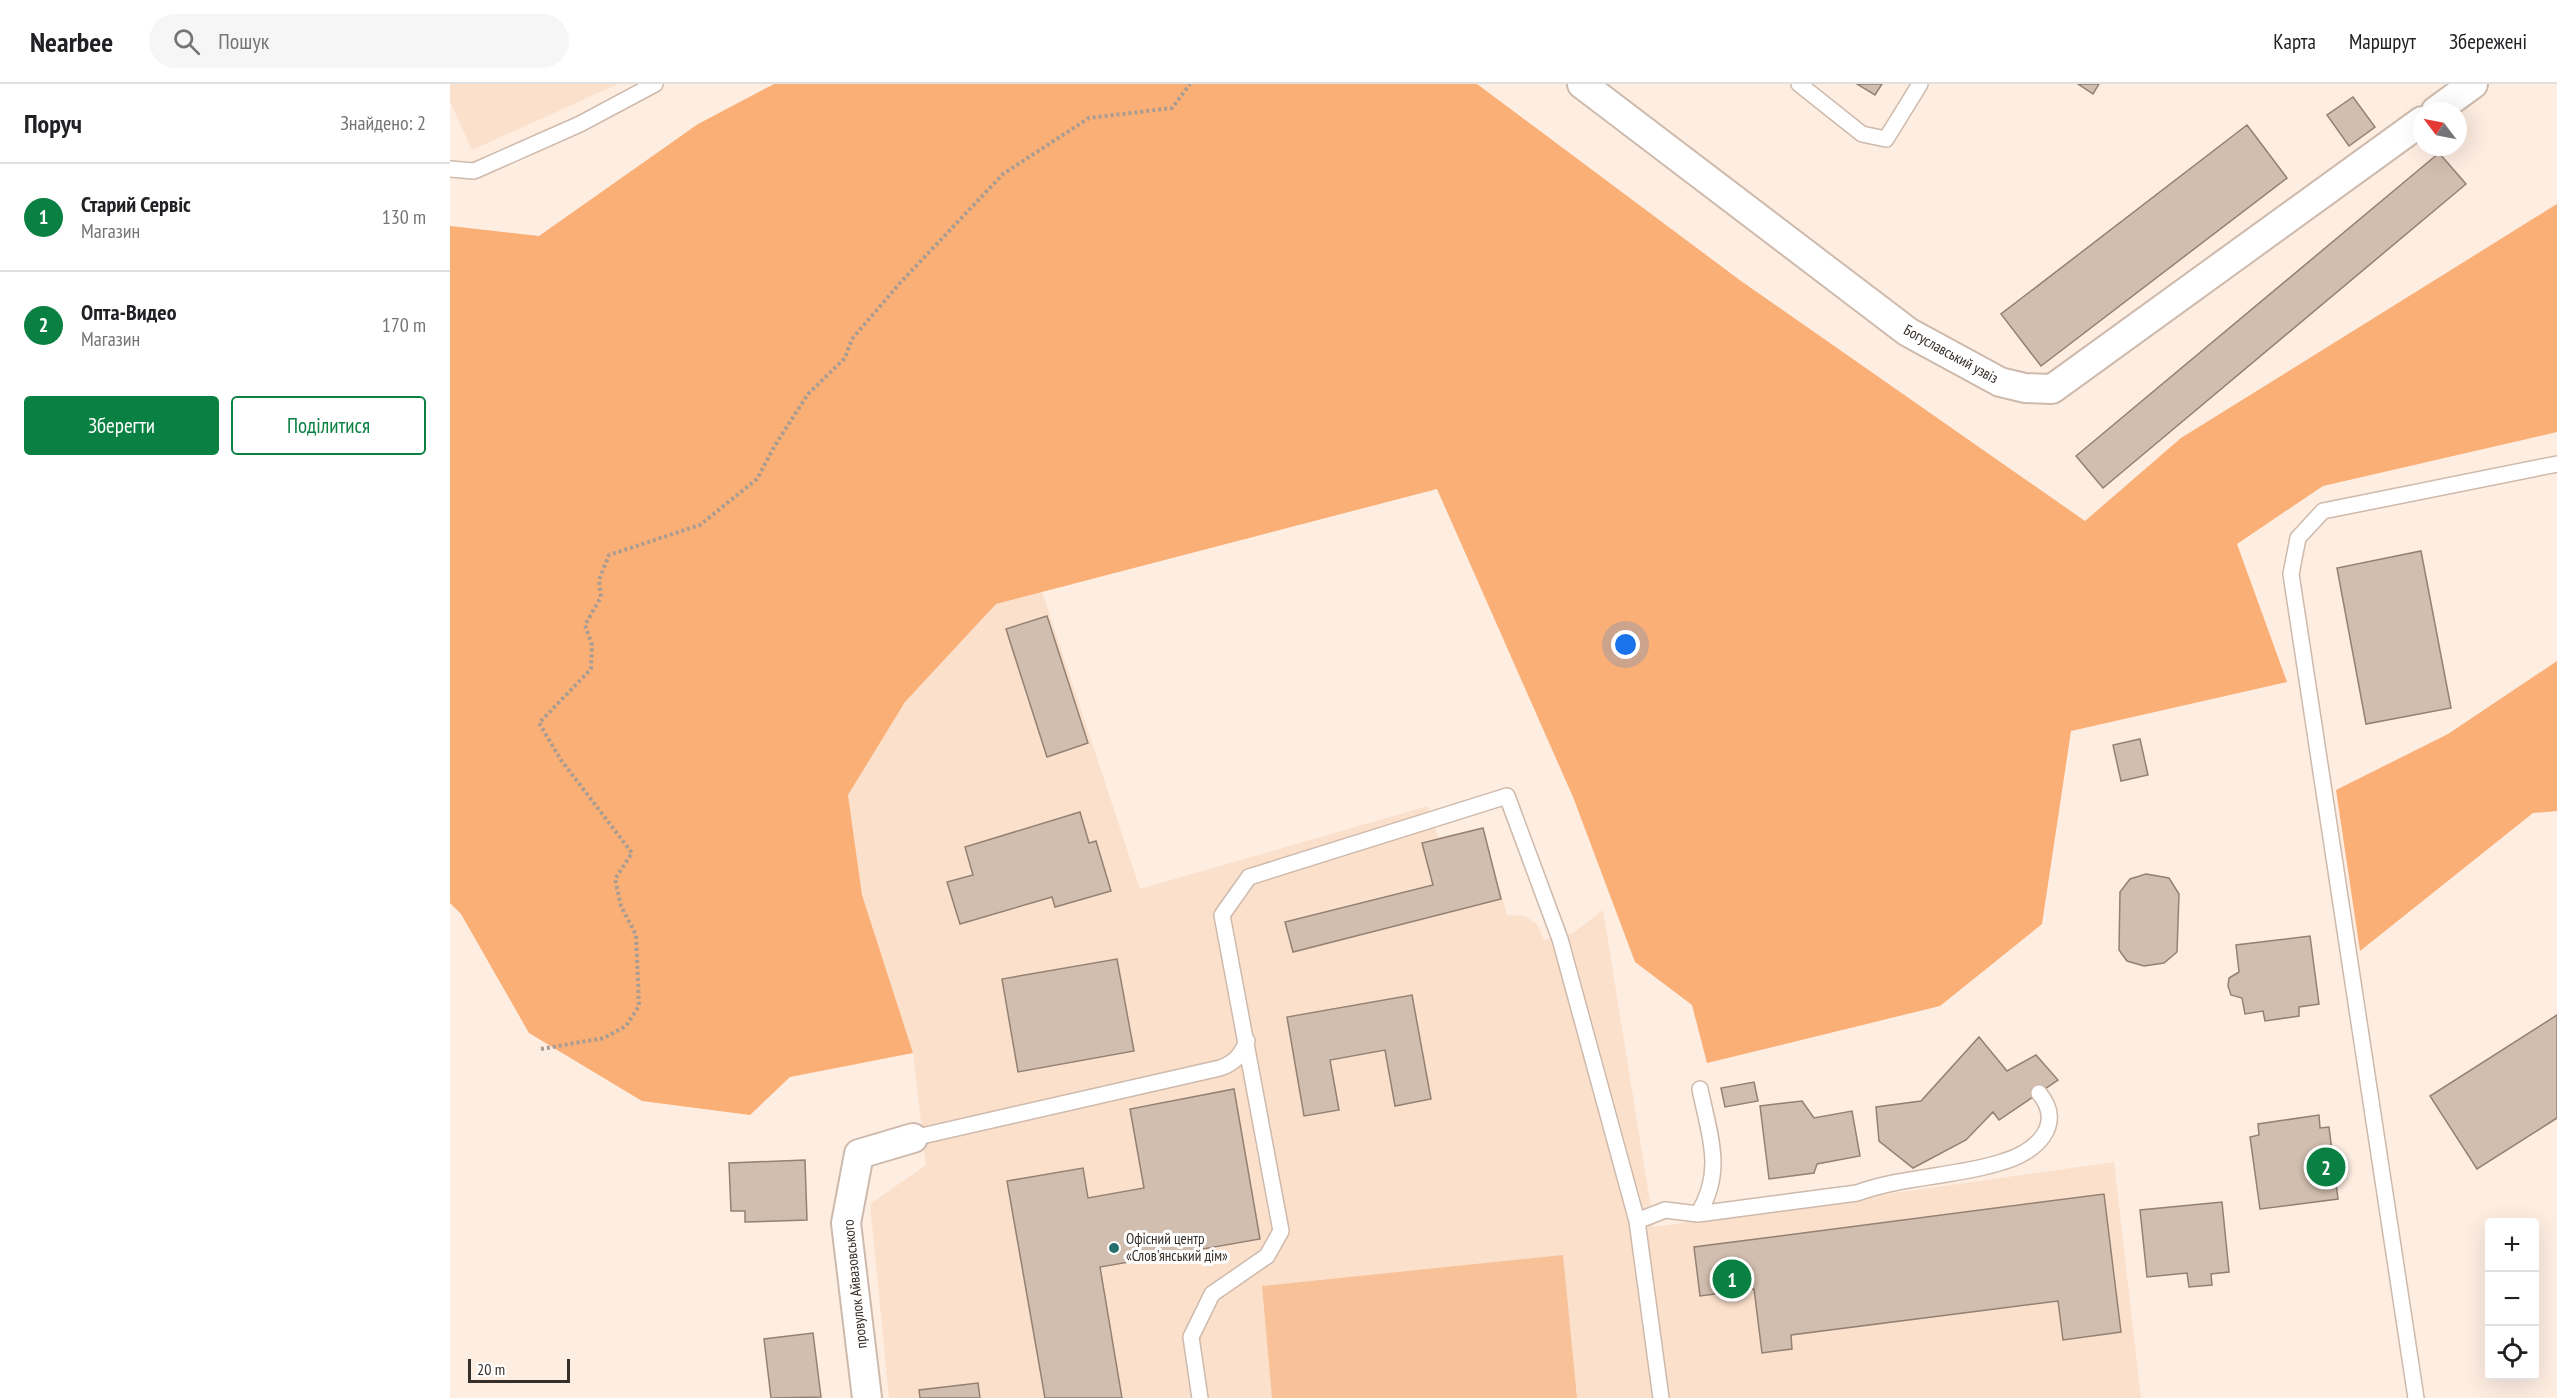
<!DOCTYPE html>
<html lang="uk">
<head>
<meta charset="utf-8">
<style>
  :root { --surface:#fff; --page:#f6f6f6; --text:#202124; --muted:#757577; --line:#e0e0e0; --accent:#0b8043 }
  body { margin:0; font-family:"PT Sans Narrow",sans-serif; background:var(--page); color:var(--text) }
  .controls { position:absolute; right:18px; bottom:18px; display:grid; overflow:hidden; border-radius:6px; box-shadow:0 6px 24px #0002 }
  .controls button { width:54px; height:54px; display:grid; place-items:center; padding:0; border:0; border-bottom:2px solid var(--line); background:var(--surface); color:var(--text); font:30px sans-serif }
  .compass { position:absolute; left:1963px; top:18px; width:54px; height:54px; border-radius:50%; background:var(--surface); box-shadow:0 6px 24px #0002; rotate:302deg }
  .scale { position:absolute; left:18px; bottom:15px; width:102px; box-sizing:border-box; padding-left:6px; border:3px solid #362e29; border-top:0; font-size:16px; line-height:21px; white-space:nowrap; color:#362e29; -webkit-text-stroke:4px #fff; paint-order:stroke }
  .you { position:absolute; left:1176px; top:561px; width:21px; height:21px; margin:-15px; border:4px solid #fff; border-radius:50%; background:#1a73e8; box-shadow:0 0 0 9px #1a73e833 }
  .badge { display:grid; place-items:center; width:39px; height:39px; border-radius:50%; background:var(--accent); color:#fff; font-size:20px; font-weight:700 }
  .pin { position:absolute; translate:-50% -50%; border:3px solid #fff; box-shadow:0 2px 6px #0006 }
  .list { margin:0; padding:0; list-style:none }
  h2 { display:flex; justify-content:space-between; align-items:center; height:78px; margin:0; padding:0 24px; font-size:26px }
  h2 small { font-size:20px; font-weight:400; color:var(--muted) }
  .list li { display:grid; grid-template-columns:39px 1fr auto; gap:18px; align-items:center; box-sizing:border-box; height:108px; padding:0 24px; border-top:2px solid var(--line) }
  .list b { display:block; font-size:22px; white-space:nowrap }
  .list p { margin:0; font-size:20px; white-space:nowrap; color:var(--muted) }
  .list em { font-size:20px; font-style:normal; color:var(--muted) }
  .actions { display:flex; gap:12px; padding:18px 24px }
  .actions a { flex:1; padding:14px 0; border:2px solid var(--accent); border-radius:6px; text-align:center; font-size:21px; color:var(--accent) }
  .actions .main { background:var(--accent); color:#fff }
  .icon { flex:none; width:33px; height:33px; fill:none; stroke:currentColor; stroke-width:2; stroke-linecap:round; stroke-linejoin:round }
  .map { position:relative; flex:none; width:2107px; height:1314px; overflow:hidden }
  header { display:flex; align-items:center; gap:36px; box-sizing:border-box; height:84px; padding:0 30px; background:var(--surface); border-bottom:2px solid var(--line) }
  header strong { font-size:28px }
  nav { display:flex; gap:33px; margin-inline-start:auto; font-size:21px }
  .search { width:420px; height:54px; background:var(--page); display:flex; align-items:center; gap:15px; box-sizing:border-box; padding:0 21px; border-radius:33px; color:var(--muted); font-size:22px }
  main { display:flex }
  aside { flex:1; background:var(--surface) }
  .map>svg:first-child { display:block }
</style>
</head>
<body>
<header>
<strong>Nearbee</strong>
<div class="search"><svg class="icon" aria-label="search" viewBox="0 0 24 24"><circle cx="10" cy="10" r="6"/><path d="M15 15l6 6"/></svg>Пошук</div>
<nav><a>Карта</a><a>Маршрут</a><a>Збережені</a></nav>
</header>
<main>
<aside>
<h2>Поруч<small>Знайдено: 2</small></h2>
<ul class="list">
<li><span class="badge">1</span><div><b>Старий Сервіс</b><p>Магазин</p></div><em>130 m</em></li>
<li><span class="badge">2</span><div><b>Опта-Видео</b><p>Магазин</p></div><em>170 m</em></li>
</ul>
<div class="actions"><a class="main">Зберегти</a><a>Поділитися</a></div>
</aside>
<div class="map">
<svg width="2107" height="1314" viewBox="0 0 2107 1314">
  <rect width="100%" height="100%" fill="#feede1"/>
  <path fill="#fbe0cc" d="M0 0H168L22 66 0 17Z
    M592 507 690 805 978 722 988 753 1033 744 1057 831 1075 832 1087 840 1094 856 1123 849 1153 826 1204 1143 1664 1078 1691 1314H439L420 1120 476 1081 463 969 412 811 398 711 455 618 546 520Z"/>
  <path fill="#f8c197" d="M1113 1171 1127 1314H822L812 1202Z"/>
  <path fill="#f9af76" d="M324 0H1027L1291 197 1635 437 1731 354 2107 120V348L1873 402 1787 460 1837 598 1621 647 1592 840 1490 922 1257 979 1242 921 1185 878 1123 713 987 405 546 520 455 618 398 711 412 811 463 969 340 993 300 1031 192 1017 79 949 11 830 0 819V142L89 152 248 40Z
    M2107 577V727L2083 729 1910 867 1886 706 1998 650Z"/>
  <path fill="#d2beaf" stroke="#938173" stroke-width="1.5" d="M1407 0H1432L1425 11Z
    M1628 0H1649L1643 10Z
    M1903 13 1925 43 1899 62 1877 31Z
    M1797 41 1837 94 1591 282 1551 230Z
    M1989 69 2016 100 1653 404 1626 372Z
    M1971 467 2001 624 1916 640 1887 484Z
    M597 532 638 659 597 673 556 545Z
    M1690 655 1698 691 1671 697 1663 661Z
    M630 728 639 759 646 757 661 807 605 823 602 813 510 840 497 798 523 791 515 763Z
    M1033 744 1051 815 843 868 835 838 983 801 972 759Z
    M1696 790 1719 794 1729 810 1727 868 1714 879 1694 882 1677 877 1669 866 1670 808 1680 795Z
    M1860 852 1869 920 1849 923V932L1815 937 1813 927 1795 930 1792 914 1781 911 1778 902 1779 894 1789 888 1786 861Z
    M667 875 684 967 568 988 552 895Z
    M962 911 981 1015 945 1022 935 966 880 976 889 1026 854 1032 837 933Z
    M2107 931V1034L2027 1085 1980 1012Z
    M1529 953 1557 987 1586 971 1608 996 1549 1036 1543 1028 1516 1056 1463 1084 1429 1057 1426 1023 1471 1017Z
    M1304 998 1308 1017 1275 1023 1271 1004Z
    M784 1005 810 1155 650 1183 672 1314H595L557 1097 633 1084 638 1114 694 1104 680 1025Z
    M1352 1017 1364 1034 1402 1027 1410 1072 1367 1080 1364 1089 1319 1095 1310 1022Z
    M1869 1031 1870 1044 1879 1043 1888 1115 1810 1125 1800 1053 1809 1051 1808 1040Z
    M355 1076 357 1136 295 1138V1127H281L279 1079Z
    M1654 1110 1671 1248 1613 1256 1608 1217 1341 1251 1342 1265 1312 1269 1304 1205 1250 1212 1244 1163Z
    M1772 1118 1779 1188 1761 1190 1762 1201 1739 1203 1737 1189 1697 1193 1690 1126Z
    M363 1249 371 1313 321 1314 314 1255Z
    M528 1299 530 1314H470L469 1306Z"/>
  <g fill="none" stroke-linecap="round" stroke-linejoin="round">
    <g stroke="#cebaac" stroke-width="18">
      <path id="service" d="M1349 0 1412 50 1436 55 1470 0
        M0 85 24 87 130 40 205 0
        M463 1054 770 984C785 979 791 971 797 957
        M1248 1130C1275 1087 1259 1050 1250 1005
        M1187 1137 1215 1126 1248 1130 1407 1109C1454 1092 1505 1093 1552 1078 1585 1069 1616 1041 1589 1009
        M750 1314 741 1253 762 1210 817 1172 831 1147 772 831 799 793 1057 712 1110 855 1187 1137 1211 1314
        M1966 1314 1841 490 1848 454 1873 427 2107 380"/>
    </g>
    <g stroke="#cebaac" stroke-width="32">
      <path id="minor" d="M1132 0 1458 248 1550 298 1575 304 1602 305 1972 37
        M1986 27 2023 0
        M417 1314 396 1139 409 1070 463 1054"/>
    </g>
    <path stroke="#a99c93" stroke-width="4" stroke-dasharray="3 3" stroke-linecap="butt" d="M91 965 154 954 176 942 189 922 186 851 171 822 165 795 182 769 111 676 89 639 141 585 142 561 135 541 151 513 149 496 159 471 250 441 307 395 324 363 358 310 395 274 402 255 450 199 553 90 639 34 722 24 740 0"/>
    <use href="#service" stroke="#fff" stroke-width="15"/>
    <use href="#minor" stroke="#fff" stroke-width="28"/>
  </g>
  <circle fill="#25706c" stroke="#fff" stroke-width="2" cx="664" cy="1164" r="6"/>
  <g text-anchor="middle" stroke-width="6" stroke-linejoin="round" paint-order="stroke">
    <g font-size="15" fill="#362e29" stroke="#fff">
      <text transform="translate(1501 270) rotate(29)" y="5">Богуславський узвіз</text>
      <text transform="translate(405 1200) rotate(-96)" y="5">провулок Айвазовського</text>
    </g>
    <g font-size="15" fill="#362e29" stroke="#fff" text-anchor="start">
      <text x="676" y="1160">Офісний центр<tspan x="676" dy="17">«Слов'янський дім»</tspan></text>
    </g>
  </g>
</svg>
<div class="controls">
<button>+</button>
<button>−</button>
<button><svg class="icon" aria-label="locate" viewBox="0 0 24 24"><circle cx="12" cy="12" r="6"/><path d="M12 2v4M12 18v4M2 12h4M18 12h4"/></svg></button>
</div>
<svg class="compass" viewBox="-18 -18 36 36"><path d="M0-13l5 13h-10z" fill="#e53935"/><path d="M0 13l5-13h-10z" fill="#757577"/></svg>
<div class="scale">20 m</div>
<div class="you"></div>
<div class="pin badge" style="left:1282px;top:1195px">1</div>
<div class="pin badge" style="left:1876px;top:1083px">2</div>
</div>
</main>
</body>
</html>
